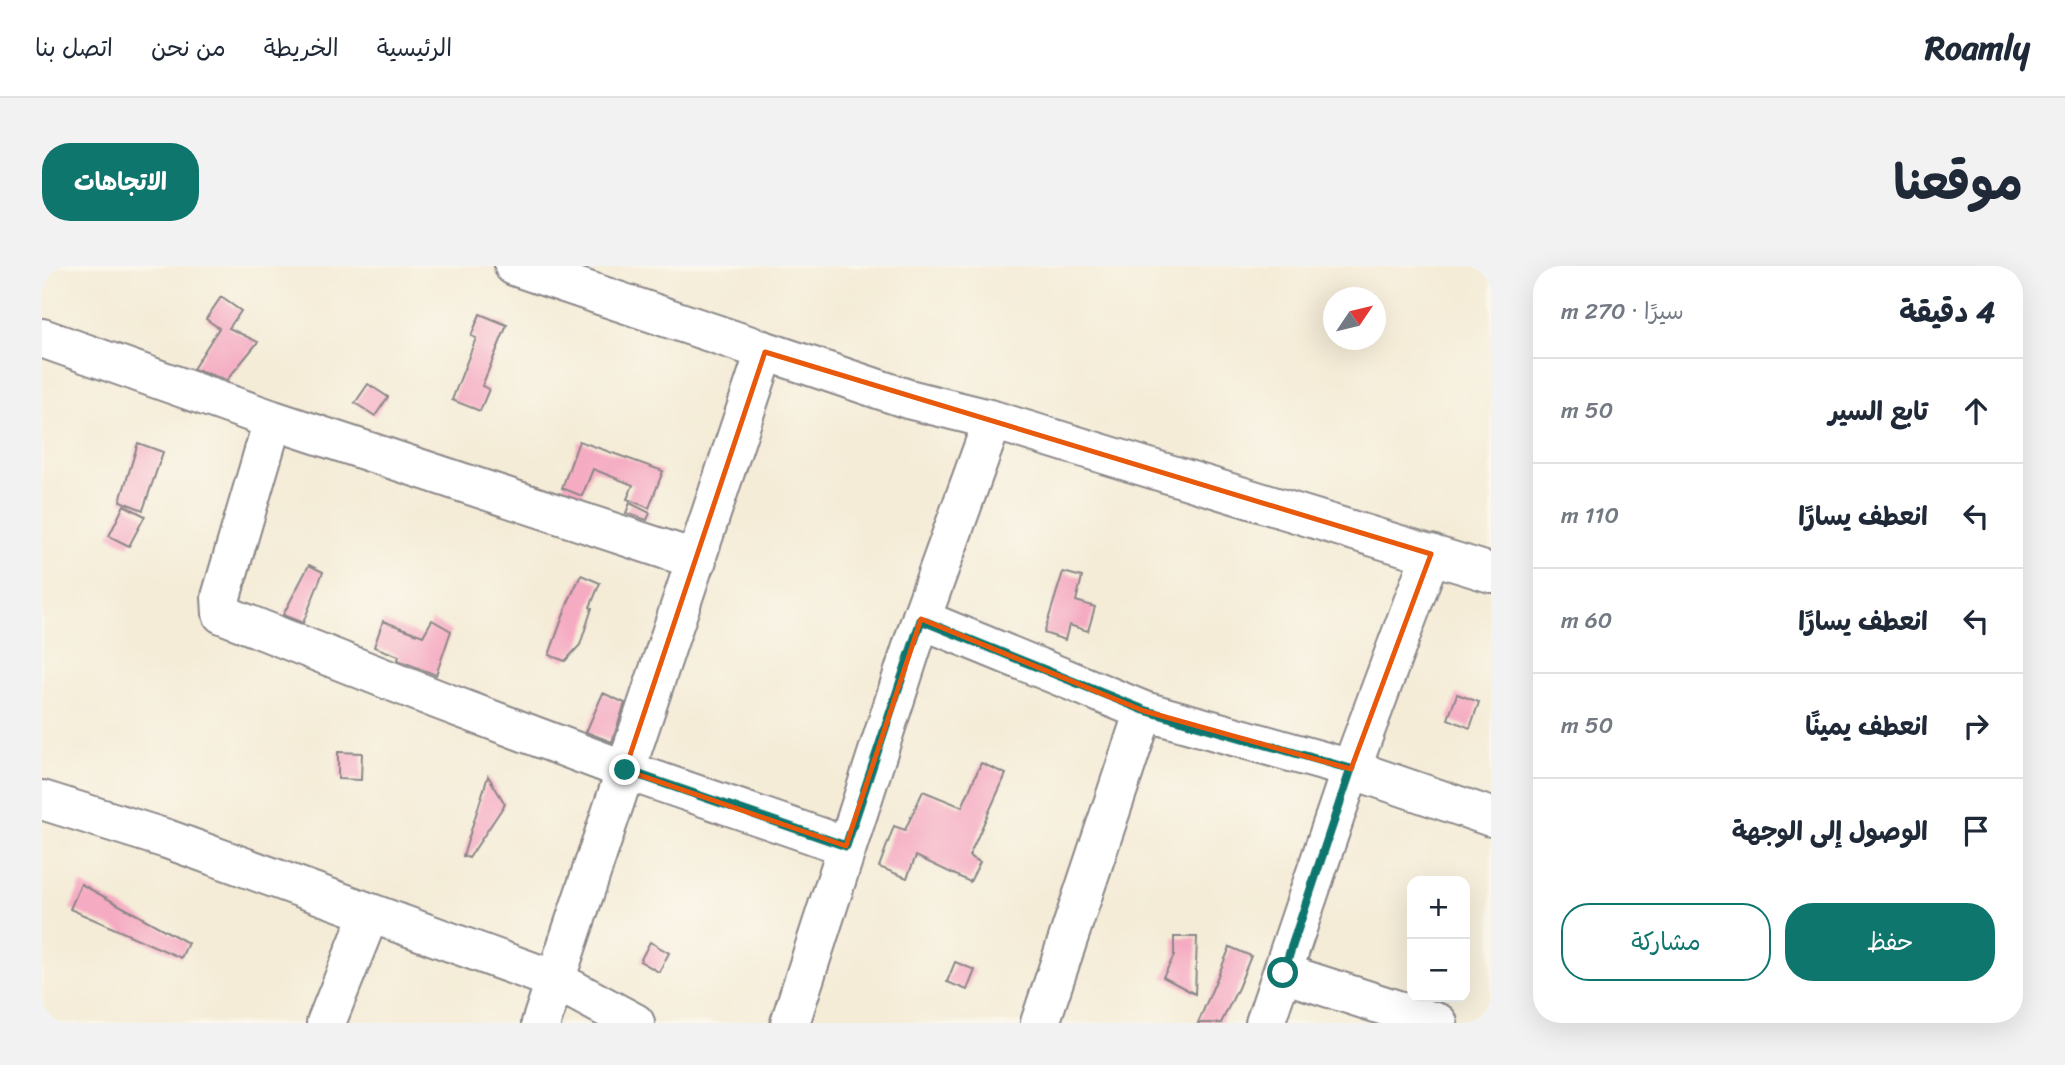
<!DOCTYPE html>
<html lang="ar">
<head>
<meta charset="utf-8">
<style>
  :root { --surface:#fff; --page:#f2f2f3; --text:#1f2937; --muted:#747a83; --line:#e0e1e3; --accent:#0f766e }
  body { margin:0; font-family:Sriracha,"Playpen Sans Arabic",sans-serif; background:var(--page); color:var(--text); direction:rtl }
  .controls { position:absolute; right:21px; bottom:21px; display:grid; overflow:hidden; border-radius:14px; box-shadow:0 7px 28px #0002 }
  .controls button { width:63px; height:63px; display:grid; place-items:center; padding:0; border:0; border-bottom:2px solid var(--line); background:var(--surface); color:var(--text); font:35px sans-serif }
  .compass { position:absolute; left:1281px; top:21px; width:63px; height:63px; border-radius:50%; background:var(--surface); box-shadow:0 7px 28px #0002; rotate:55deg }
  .stop { position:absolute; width:21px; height:21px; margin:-16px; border:5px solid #0f766e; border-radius:50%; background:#fff }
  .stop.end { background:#0f766e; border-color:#fff; box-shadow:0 2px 7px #0008 }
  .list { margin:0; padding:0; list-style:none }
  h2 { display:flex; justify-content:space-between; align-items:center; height:91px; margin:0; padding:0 28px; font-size:30px }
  h2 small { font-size:23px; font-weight:400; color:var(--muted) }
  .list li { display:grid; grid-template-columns:46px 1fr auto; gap:21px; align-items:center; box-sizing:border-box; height:105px; padding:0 28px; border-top:2px solid var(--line) }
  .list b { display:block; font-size:26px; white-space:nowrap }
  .list em { font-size:23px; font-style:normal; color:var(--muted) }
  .actions { display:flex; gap:14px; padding:21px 28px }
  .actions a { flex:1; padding:16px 0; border:2px solid var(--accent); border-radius:28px; text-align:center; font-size:24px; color:var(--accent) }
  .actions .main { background:var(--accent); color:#fff }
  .icon { flex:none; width:38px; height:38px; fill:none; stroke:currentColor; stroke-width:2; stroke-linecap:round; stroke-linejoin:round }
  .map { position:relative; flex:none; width:1449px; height:757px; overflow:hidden; direction:ltr; border-radius:28px }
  header { display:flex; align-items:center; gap:42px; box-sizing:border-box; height:98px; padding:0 35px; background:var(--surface); border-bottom:2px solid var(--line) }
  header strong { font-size:33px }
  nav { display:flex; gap:38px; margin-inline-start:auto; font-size:24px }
  .intro { display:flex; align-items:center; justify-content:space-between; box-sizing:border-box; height:168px; padding:0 42px }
  h1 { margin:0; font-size:49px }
  .button { padding:18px 32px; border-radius:28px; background:var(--accent); color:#fff; font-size:24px; font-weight:700 }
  main { display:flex; gap:42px; padding:0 42px }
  aside { flex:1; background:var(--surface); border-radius:28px; box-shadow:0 7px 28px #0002 }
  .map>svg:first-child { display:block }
</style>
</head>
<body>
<header>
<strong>Roamly</strong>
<nav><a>الرئيسية</a><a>الخريطة</a><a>من نحن</a><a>اتصل بنا</a></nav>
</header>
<div class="intro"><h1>موقعنا</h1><a class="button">الاتجاهات</a></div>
<main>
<aside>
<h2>4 دقيقة<small>سيرًا · 270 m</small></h2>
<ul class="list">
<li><svg class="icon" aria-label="ahead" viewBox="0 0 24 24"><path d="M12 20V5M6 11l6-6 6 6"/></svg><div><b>تابع السير</b></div><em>50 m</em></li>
<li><svg class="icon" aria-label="left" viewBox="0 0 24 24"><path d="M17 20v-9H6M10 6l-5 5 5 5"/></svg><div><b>انعطف يسارًا</b></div><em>110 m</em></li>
<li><svg class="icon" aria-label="left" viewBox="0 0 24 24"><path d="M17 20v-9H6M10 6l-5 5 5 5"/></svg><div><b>انعطف يسارًا</b></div><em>60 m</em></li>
<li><svg class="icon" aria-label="right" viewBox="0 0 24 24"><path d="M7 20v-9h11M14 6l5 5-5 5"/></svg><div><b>انعطف يمينًا</b></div><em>50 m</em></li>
<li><svg class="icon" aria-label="arrive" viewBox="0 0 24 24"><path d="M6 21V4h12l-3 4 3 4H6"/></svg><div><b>الوصول إلى الوجهة</b></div></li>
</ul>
<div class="actions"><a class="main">حفظ</a><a>مشاركة</a></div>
</aside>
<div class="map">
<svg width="1449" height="757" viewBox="0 0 1449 757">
  <rect width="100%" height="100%" fill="#fbf7ec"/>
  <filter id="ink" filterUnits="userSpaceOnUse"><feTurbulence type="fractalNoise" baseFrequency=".0143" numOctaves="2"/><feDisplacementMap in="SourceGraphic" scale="14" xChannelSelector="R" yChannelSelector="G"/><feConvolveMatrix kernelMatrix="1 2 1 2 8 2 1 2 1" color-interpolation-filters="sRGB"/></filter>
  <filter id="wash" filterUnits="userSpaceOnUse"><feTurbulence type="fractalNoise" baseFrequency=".00686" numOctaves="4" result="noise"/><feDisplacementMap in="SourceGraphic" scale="28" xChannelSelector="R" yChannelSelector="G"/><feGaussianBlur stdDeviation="1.57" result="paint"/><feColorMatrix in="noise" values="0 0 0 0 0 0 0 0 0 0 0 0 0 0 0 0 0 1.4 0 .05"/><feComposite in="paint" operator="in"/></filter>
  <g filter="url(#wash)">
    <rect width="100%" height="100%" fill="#f4ecd7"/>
    <g id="blocks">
      <path fill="#f5abc2" d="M179 31 199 45 187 62 216 76 185 114 151 103 177 62 164 53Z
        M438 48 465 59 440 120 447 123 438 145 410 134 434 72 429 70Z
        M326 118 346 131 333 150 313 137Z
        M537 175 621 205 607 242 585 233 591 219 551 203 540 230 520 222Z
        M96 177 121 186 101 244 78 235Z
        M588 237 608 247 605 254 584 247Z
        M82 239 103 250 87 280 67 270Z
        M267 299 281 306 261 357 241 349Z
        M1021 306 1040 311 1034 335 1053 341 1046 365 1027 359 1023 374 1002 367Z
        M539 309 558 317 548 341 550 342 538 379 523 395 507 389 527 334Z
        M390 354 409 365 394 409 356 394 357 390 332 381 341 355 381 370Z
        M561 427 583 437 570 476 544 466Z
        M1415 428 1437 436 1428 462 1406 453Z
        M296 486 320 487 319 514 296 513Z
        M939 497 964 508 927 590 938 596 928 616 874 590 865 612 837 601 852 560 863 564 881 525 920 541Z
        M446 510 463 538 427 592 421 590Z
        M39 618 146 677 139 692 28 643Z
        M1132 671H1155L1153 728 1121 711 1132 690Z
        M608 676 627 687 617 706 598 695Z
        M1188 681 1209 690 1196 722 1179 757H1156Z
        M913 696 933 704 925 724 905 716Z"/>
    </g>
  </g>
  <g filter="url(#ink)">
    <use href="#blocks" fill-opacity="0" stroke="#8b8789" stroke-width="2"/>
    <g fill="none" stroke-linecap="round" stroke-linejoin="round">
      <g stroke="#8b8789" stroke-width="42">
        <path id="minor" d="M472 0 866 133 951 154 1449 307
          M0 72 231 154 655 294
          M231 154 179 331 180 348 397 434 583 504 804 580
          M879 353 1102 445 1309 503 1449 551
          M0 534 125 573 513 714 593 757
          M1241 707 1396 757
          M284 757 328 647
          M499 757 723 86
          M748 757 879 353 951 154
          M998 757 1102 445
          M1223 757 1309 503 1389 288"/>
      </g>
      <use href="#minor" stroke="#fff" stroke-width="38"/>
    </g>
  </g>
  <g fill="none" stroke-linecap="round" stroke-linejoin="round" filter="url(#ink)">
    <path stroke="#0f766e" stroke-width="9" d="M583 504 804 580 879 354 1102 444 1309 503 1241 707"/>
  </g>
  <path fill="none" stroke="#e8590c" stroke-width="5" stroke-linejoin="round" d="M723 86 1389 288 1309 503 1102 445 879 353 804 580 583 504Z"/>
</svg>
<div class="controls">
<button>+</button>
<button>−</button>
</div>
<svg class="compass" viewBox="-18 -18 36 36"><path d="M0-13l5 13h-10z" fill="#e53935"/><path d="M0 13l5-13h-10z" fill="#747a83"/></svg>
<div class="stop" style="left:1241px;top:707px"></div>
<div class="stop end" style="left:583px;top:504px"></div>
</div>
</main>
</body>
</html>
